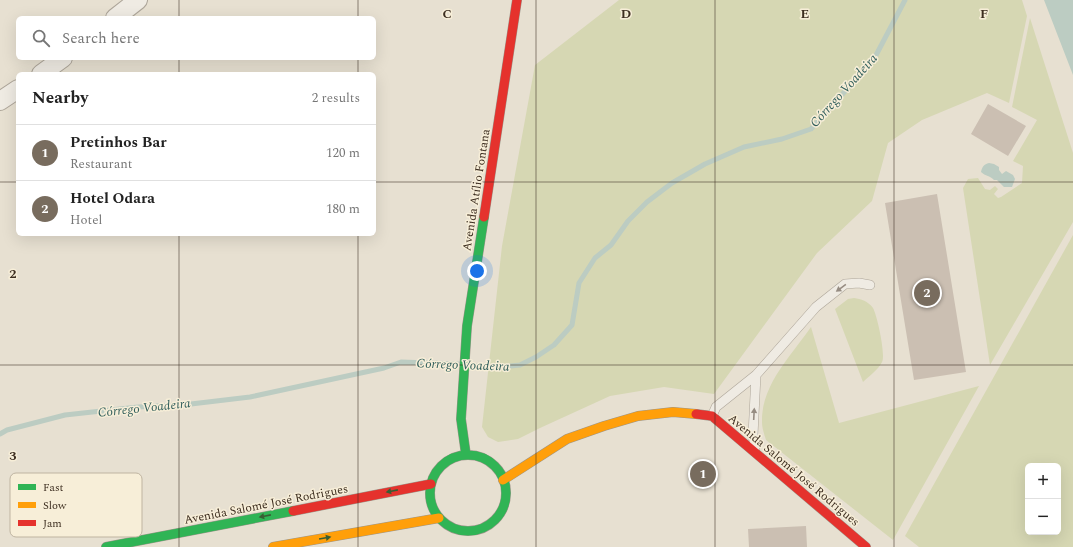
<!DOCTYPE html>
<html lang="en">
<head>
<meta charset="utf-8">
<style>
  :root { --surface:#fff; --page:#f6f6f6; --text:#222; --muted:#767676; --line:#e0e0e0; --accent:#786c5e }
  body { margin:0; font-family:Spectral,serif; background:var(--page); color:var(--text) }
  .controls { position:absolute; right:12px; bottom:12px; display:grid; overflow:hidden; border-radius:6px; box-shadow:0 4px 16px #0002 }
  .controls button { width:36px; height:36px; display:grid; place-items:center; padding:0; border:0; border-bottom:1px solid var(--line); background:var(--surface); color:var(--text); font:20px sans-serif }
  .you { position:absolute; left:477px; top:271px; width:14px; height:14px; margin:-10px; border:3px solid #fff; border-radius:50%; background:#1a73e8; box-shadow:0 0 0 6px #1a73e833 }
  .badge { display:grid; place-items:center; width:26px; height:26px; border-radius:50%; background:var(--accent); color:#fff; font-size:13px; font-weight:700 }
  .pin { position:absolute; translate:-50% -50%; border:2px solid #fff; box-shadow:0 1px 4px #0006 }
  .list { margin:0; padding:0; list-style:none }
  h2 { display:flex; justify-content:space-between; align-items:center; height:52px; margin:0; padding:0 16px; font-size:17px }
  h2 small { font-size:13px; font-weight:400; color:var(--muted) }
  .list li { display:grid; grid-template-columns:26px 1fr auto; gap:12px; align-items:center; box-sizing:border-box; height:56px; padding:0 16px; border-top:1px solid var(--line) }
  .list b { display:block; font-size:15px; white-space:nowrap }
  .list p { margin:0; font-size:13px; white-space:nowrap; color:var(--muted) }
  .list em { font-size:13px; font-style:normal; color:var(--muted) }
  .icon { flex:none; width:22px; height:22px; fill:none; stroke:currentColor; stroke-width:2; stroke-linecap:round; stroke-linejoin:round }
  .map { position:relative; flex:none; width:1073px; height:547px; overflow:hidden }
  .search { position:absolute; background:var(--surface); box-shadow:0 4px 16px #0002; left:16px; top:16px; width:360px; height:44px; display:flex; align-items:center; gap:10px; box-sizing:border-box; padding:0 14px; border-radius:6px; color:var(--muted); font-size:15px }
  .panel { position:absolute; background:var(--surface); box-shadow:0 4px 16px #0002; left:16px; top:72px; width:360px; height:164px; border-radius:6px }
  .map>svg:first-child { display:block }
</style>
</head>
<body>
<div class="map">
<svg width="1073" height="547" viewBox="0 0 1073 547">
  <rect width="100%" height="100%" fill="#e7e0d1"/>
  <path fill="#d6d7b3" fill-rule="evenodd" d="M619 0H1022L1027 16 1009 103 987 93 922 120 888 143 872 201 817 253 714 394 664 387 610 396 540 428 518 439 498 442 488 437 482 427 502 246 535 65Z
    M1030 18 1073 153V222L990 365 963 188 968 179 978 178 985 189 990 190 995 186 998 189 994 194 998 198 1001 197 1022 183 1023 166 1013 161 1037 120 1012 107Z
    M1073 235V547H919L905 536ZM1028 466H1058V532H1028Z
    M854 298C861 299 868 301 873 308 877 315 886 355 882 362 878 370 869 376 863 382L835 309 848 299Z
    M811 327 839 423 979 386 893 540 766 440C764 434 762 428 762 422 761 385 791 356 811 327Z"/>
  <path fill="#bcccc2" d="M1044 0H1073V75Z
    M989 163 994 164 999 167V170L1002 174 1006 171 1013 175 1015 179 1012 187H1004L997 180H994C991 176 985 176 981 172 982 167 984 164 989 163Z"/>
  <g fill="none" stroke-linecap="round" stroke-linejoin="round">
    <path stroke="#bcccc2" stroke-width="5" d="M469 365 499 367 520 365 536 357 554 345 572 325 579 283 595 258 611 245 628 221 647 202 672 183 705 164 744 147 782 139 811 129 874 59 905 0
      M0 434 7 430 65 415 138 407 191 404 250 397 384 368 401 362 459 364"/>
  </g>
  <path fill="#cbbfb2" d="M988 104 1026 126 1008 156 971 134Z
    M937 194 966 372 914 380 885 203Z
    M806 526 807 547H749L748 529Z"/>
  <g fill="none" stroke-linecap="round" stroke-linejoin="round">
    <g stroke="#ada599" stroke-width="10">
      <path id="lane" d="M712 416 716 407 756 375 816 307 845 284 859 283 870 285
        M755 447 753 435 756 375"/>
    </g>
    <g stroke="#ada599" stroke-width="20">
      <path id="street" d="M115 18 138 0
        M41 74 63 58
        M0 101 18 89"/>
    </g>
    <g stroke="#9c958a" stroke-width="10">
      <path id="fast" d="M466 455 461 419 467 326 484 217
        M430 493a38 38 0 1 1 76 0a38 38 0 1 1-76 0Z
        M106 547 293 511"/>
    </g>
    <g stroke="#9c958a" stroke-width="10">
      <path id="slow" d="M503 480 567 439 604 426 638 416 673 412 696 414
        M273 547 439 518"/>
    </g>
    <g stroke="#9c958a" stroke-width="10">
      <path id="jam" d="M484 217 517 0
        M696 414 712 416 866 547
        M293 511 431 484"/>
    </g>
    <use href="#lane" stroke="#efebe3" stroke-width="9"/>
    <use href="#street" stroke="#efebe3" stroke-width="18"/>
    <use href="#fast" stroke="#30b455" stroke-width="9"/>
    <use href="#slow" stroke="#ff9f0a" stroke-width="9"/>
    <use href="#jam" stroke="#e5322d" stroke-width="9"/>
  </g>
  <defs><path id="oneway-solid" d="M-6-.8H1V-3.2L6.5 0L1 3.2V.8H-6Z"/></defs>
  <g fill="#968c82">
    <use href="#oneway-solid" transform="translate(841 288) rotate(144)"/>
    <use href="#oneway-solid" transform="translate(754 414) rotate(-87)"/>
  </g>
  <g fill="#385d33">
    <use href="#oneway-solid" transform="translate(392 491) rotate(169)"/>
    <use href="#oneway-solid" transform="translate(265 516) rotate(169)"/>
    <use href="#oneway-solid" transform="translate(325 538) rotate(-10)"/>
  </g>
  <path fill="none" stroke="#3d2e20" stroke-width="1" stroke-opacity="0.55" d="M179 0V18M358 0V18M536 0V547M715 0V547M894 0V547M179 58V74M358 58V74M0 182H18M374 182H1073M179 234V547M358 234V547M0 365H1073"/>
  <g text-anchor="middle" stroke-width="3" stroke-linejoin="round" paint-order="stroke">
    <g font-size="12" fill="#3d2e20" stroke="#f7eed8">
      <text transform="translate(476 190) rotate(-81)" y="4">Avenida Atílio Fontana</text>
      <text transform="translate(794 470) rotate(40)" y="4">Avenida Salomé José Rodrigues</text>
      <text transform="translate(266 504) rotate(-11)" y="4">Avenida Salomé José Rodrigues</text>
    </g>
    <g font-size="13" font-style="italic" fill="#2f5d5a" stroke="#f7eed8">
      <text transform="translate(843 90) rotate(-48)" y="5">Córrego Voadeira</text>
      <text transform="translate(463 364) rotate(2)" y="5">Córrego Voadeira</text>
      <text transform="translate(144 407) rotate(-6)" y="5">Córrego Voadeira</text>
    </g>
  </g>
  <rect x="10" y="473" width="132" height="64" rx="6" fill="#f7eed8" stroke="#bfb4a1" stroke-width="1"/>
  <rect x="18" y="484" width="18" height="6" fill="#30b455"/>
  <rect x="18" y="502" width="18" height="6" fill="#ff9f0a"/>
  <rect x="18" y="520" width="18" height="6" fill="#e5322d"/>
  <g font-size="11" fill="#3d2e20">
    <text x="43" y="491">Fast</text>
    <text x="43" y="509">Slow</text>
    <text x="43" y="527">Jam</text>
  </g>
  <g font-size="13" text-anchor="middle" font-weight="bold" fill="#3d2e20" stroke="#f7eed8" stroke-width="3" stroke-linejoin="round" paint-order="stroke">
    <text x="447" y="18">C</text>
    <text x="626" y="18">D</text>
    <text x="805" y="18">E</text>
    <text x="984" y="18">F</text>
    <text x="13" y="278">2</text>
    <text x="13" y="460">3</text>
  </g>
</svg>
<div class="controls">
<button>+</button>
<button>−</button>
</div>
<div class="you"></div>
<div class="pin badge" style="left:703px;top:474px">1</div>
<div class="pin badge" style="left:927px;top:293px">2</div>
<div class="search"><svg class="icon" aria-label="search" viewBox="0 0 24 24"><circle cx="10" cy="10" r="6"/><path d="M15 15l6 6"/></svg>Search here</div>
<section class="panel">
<h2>Nearby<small>2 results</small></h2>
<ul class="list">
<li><span class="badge">1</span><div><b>Pretinhos Bar</b><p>Restaurant</p></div><em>120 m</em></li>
<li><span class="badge">2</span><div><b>Hotel Odara</b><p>Hotel</p></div><em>180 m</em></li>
</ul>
</section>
</div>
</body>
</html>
